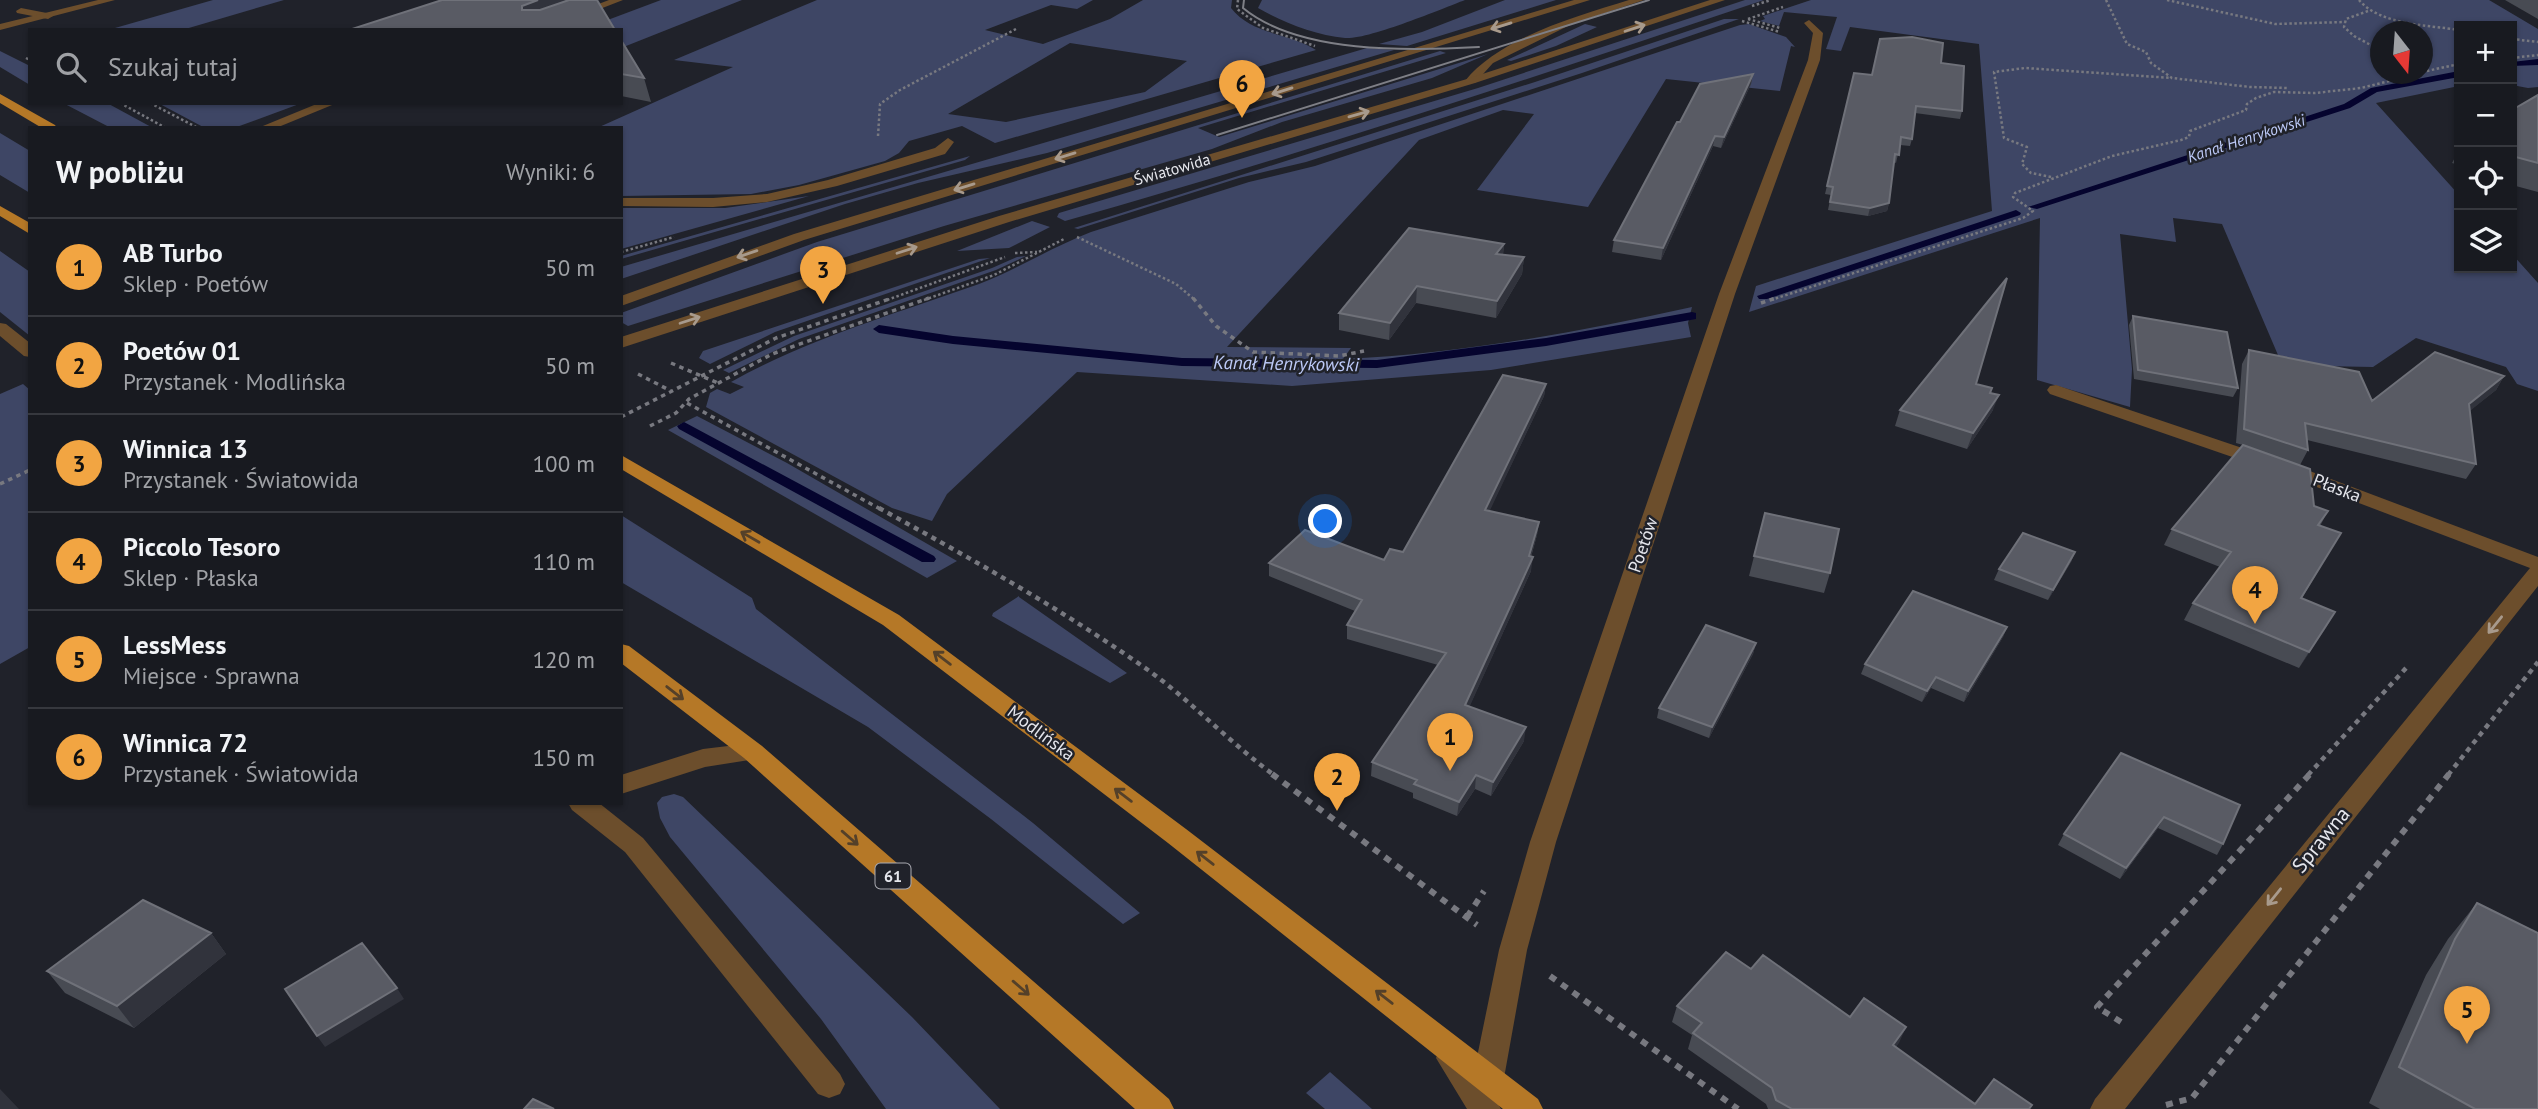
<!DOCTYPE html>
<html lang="pl">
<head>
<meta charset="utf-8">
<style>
  :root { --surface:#181a20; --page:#212329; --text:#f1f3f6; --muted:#9fa1a5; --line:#36383e; --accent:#f2a542 }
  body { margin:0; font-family:"PT Sans",sans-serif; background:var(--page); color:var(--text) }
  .controls { position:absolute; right:21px; top:21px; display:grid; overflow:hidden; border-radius:0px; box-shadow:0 2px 5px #0004 }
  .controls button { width:63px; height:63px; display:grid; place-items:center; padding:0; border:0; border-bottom:2px solid var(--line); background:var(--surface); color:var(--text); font:35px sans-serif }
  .compass { position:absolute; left:2370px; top:21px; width:63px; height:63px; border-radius:50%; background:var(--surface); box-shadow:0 2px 5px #0004; rotate:163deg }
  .you { position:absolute; left:1326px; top:522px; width:24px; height:24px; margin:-18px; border:5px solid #fff; border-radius:50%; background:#1a73e8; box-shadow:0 0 0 10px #1a73e833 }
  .badge { display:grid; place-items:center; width:46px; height:46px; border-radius:50%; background:var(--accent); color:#111; font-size:23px; font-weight:700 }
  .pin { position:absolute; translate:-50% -58px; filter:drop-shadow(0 2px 4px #0008) }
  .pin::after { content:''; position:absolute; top:37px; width:24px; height:21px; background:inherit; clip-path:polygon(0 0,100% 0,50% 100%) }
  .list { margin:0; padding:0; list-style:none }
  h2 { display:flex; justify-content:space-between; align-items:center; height:91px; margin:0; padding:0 28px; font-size:30px }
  h2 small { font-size:23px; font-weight:400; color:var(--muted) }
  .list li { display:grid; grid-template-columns:46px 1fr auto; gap:21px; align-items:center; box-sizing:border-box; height:98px; padding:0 28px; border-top:2px solid var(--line) }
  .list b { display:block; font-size:26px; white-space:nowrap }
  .list p { margin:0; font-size:23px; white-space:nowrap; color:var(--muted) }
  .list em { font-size:23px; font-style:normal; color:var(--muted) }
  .icon { flex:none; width:38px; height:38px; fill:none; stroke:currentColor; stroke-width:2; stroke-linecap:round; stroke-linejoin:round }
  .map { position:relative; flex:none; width:2538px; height:1109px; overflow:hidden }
  .search { position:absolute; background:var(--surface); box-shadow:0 2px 5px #0004; left:28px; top:28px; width:595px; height:77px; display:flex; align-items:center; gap:18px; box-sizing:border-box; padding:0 24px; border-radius:0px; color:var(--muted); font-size:26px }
  .panel { position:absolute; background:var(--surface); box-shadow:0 2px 5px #0004; left:28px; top:126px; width:595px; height:679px; border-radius:0px }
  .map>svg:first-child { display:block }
</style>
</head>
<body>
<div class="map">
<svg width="2538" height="1109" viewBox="0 0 2538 1109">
  <rect width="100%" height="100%" fill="#20222a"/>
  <path fill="#3e4665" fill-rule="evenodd" d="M213 0H284L182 30H108Z
    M661 0H742L621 48V30H581Z
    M817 0H1093L1077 9 1051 5 985 30 1043 44 1110 19 1143 0H1232L1231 8C1252 35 1290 33 1316 50L995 143 962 126 909 141 899 153 885 161 799 185 751 194 621 196V128H597L733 67 674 60ZM1070 43 1187 61 1145 92 1006 122 948 114Z
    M1262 0H1465C1441 9 1368 40 1345 38 1315 35 1284 23 1258 8Z
    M1505 0H1556L1407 46 1379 44 1422 32Z
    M1745 0H1764C1532 78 1300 155 1065 221L1057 217 1059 213 1478 88Z
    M1811 0H2489L2538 29V87L2528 88 2512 85V26H2459V86L2376 103 2459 195V268H2512V254L2538 283V391L2517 384 2506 367 2416 338 2373 367 2320 366 2278 355 2222 224 2173 218 2176 242 2120 234 2132 369 2130 407 2037 380 2040 218 1749 312 1756 286 1992 211 1979 44 1850 27 1841 51 1826 49 1837 17 1784 12 1779 26 1760 21 1765 19 1763 16ZM2380 32H2422V74H2380Z
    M1724 19H1739L1582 73 1306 162 1239 178 1078 229 1074 228 1535 82Z
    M1585 24 1597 27 1556 46 1511 61 1507 60Z
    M1749 24 1786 37 1795 47 1791 46 1780 91 1666 79 1588 207 1477 190 1534 114 1503 110 1419 140 1227 347 1351 348 1343 359C1461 354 1577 332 1692 307L1688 323 1691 337 1491 370 1292 386 1077 372 947 494 932 521 892 508 706 407 710 393 717 389 730 394 744 387 731 382C810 338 895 314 979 284 1018 269 1052 247 1091 232L1249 182 1315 166 1740 25Z
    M1367 48 1394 50 1047 153 918 183 845 204 621 279V267Z
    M0 51 30 66V85L0 67Z
    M1440 51 1446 53 1198 128 1219 137 1488 54 1432 78 1282 122 1212 149 944 226 628 326 621 322V313L817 242Z
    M63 103H107L153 128H111Z
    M158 103H302L234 128H205Z
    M0 133 30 151V193L0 175Z
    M970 156 965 160 621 259V256Z
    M809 196 621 249V208H725Z
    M1032 221 1050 227 1009 248 957 251Z
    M0 251 30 272V336L0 312Z
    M1026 256 996 270 799 339 729 373 723 370 794 336 992 268 1017 257Z
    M990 258 775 332 710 364 699 358 703 351 979 259Z
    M23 384 30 390V647L0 664V394Z
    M697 416 787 463 957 561 927 578 668 430Z
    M621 515 752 598 756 609 1033 823 1140 913 1123 924 991 819 868 727 621 582Z
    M1019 596V597L1127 673 1110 683 992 616 993 613Z
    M674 794 683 797 912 1017 1000 1109H886L821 1019 670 837 660 818 657 803 662 797Z
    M1330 1072 1372 1109H1325L1306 1093Z"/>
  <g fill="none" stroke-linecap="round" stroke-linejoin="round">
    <path fill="#05042e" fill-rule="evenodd" d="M2538 59V65L2512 66V62Z
      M2459 71V77L2377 92 2350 108 2037 209 2028 207 2344 104 2371 88Z
      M2016 210 2021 213 2020 215 1767 299H1759L1757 296Z
      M1692 312 1696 313V319L1546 346 1377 368 1182 366 953 344 879 333 873 329 879 325 953 336 1182 358 1377 360 1546 338Z
      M684 422 934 556 936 559 934 562H922L679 429 677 426Z"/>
    <path stroke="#787980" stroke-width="2.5" stroke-dasharray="2.5 2.5" stroke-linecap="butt" d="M1238 0 1237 9 1263 28 1315 46
      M2106 0 2127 44 2146 52 2151 63 2172 78 2250 87 2288 88
      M2167 0 2275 24 2345 22
      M2359 0C2380 25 2428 25 2459 30
      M1752 6 1771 0
      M2368 11 2346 19 2344 27 2354 36 2380 50
      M1748 19 1783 7
      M1748 19 1780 28
      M1742 21 1780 32
      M2512 39 2538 42
      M26 58 30 60
      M2512 58 2538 55
      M2422 72 2459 64
      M120 103 166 128
      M150 103 198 128
      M878 136 880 104 900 90 1016 29
      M2051 177 2031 173 2022 164 2027 147 2004 138 1994 72 2025 68 2172 78
      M1077 237 1176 284 1195 300
      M621 252 674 237
      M1015 253 1037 252
      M887 300 1005 257
      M924 300 994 275 1064 239
      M1771 300 2023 218 2033 211 2013 197 2015 193 2112 156 2181 140 2189 137 2190 131 2246 110 2247 104 2256 98 2274 92 2315 93 2361 88 2418 74"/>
    <path stroke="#787980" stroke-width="3.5" stroke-dasharray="4.5 4.5" stroke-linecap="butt" d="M1193 298 1216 326 1253 352 1339 356 1364 351
      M1761 303 1776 298
      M671 363 718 383
      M638 374 671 391
      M687 403 882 510
      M621 417 776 338 892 298
      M650 426 676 413 689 399 772 354 929 298
      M0 484 30 470"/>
    <path stroke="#787980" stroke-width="4.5" stroke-dasharray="5 5" stroke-linecap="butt" d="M879 508C970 558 1063 610 1148 670 1191 701 1230 743 1274 775
      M2308 775 2407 667
      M2448 775 2538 662"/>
    <path stroke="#787980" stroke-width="6" stroke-dasharray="7 7" stroke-linecap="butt" d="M1272 774 1477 925
      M1467 917 1484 891
      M1550 976 1738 1109
      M2121 1022 2097 1007 2310 774
      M2166 1105 2192 1098 2449 774"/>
    <path fill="#6c4e2c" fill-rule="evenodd" d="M1629 0H1644L1572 24 1493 63 1475 83 1465 81C1499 38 1577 16 1629 0Z
      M21 8 52 14 53 16 48 19 17 13 16 11Z
      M948 138 954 142 945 154 837 186 767 202 713 207 621 206V198H713L767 194 828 180 935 148Z
      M0 323 6 324 30 343V357L24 356 0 336Z
      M753 743 762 746 765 752 762 758 705 767 621 794V775L703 749Z
      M568 803H599L643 838 840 1074 845 1084 840 1094 829 1098 818 1094 625 852 572 810Z"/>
    <path fill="#6c4e2c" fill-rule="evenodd" d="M98 0H115L0 30V24Z
      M609 0H623L546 30H530Z
      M1809 20 1823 33 1820 60 1735 294 1556 842 1527 950 1504 1078 1499 1088 1491 1091 1501 1109H1467L1436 1058 1440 1048 1451 1044 1462 1048 1475 1067 1499 950 1530 842 1719 294 1808 60 1813 33 1804 23Z
      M319 103H337L276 128H258Z
      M2056 385 2307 470 2538 557V586L2125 1109H2090L2095 1099 2530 568 2293 478 2050 394 2047 390 2050 386Z"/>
    <path fill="#6c4e2c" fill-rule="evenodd" d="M1574 0H1590L804 240 621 306V296L794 234Z
      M1710 0H1725L1475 83 1009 222 621 348V337L999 216 1467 79Z"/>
    <path fill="#b57827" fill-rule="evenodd" d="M0 94 55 125 57 128H42L0 103Z
      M0 206 30 223V234L0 216Z
      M621 455 899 615 1186 829 1538 1099 1543 1109H1503L1168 843 883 625 621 469Z
      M621 644 629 646 762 746 1169 1099 1174 1109H1135L744 758 621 663Z"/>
    <path stroke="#7e7f86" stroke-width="2" d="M1244 0 1243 8C1299 54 1409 51 1479 47
      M1217 135 1649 0"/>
  </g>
  <path fill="#484b53" d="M2505 0H2538V19Z
    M621 40 644 78 651 102 621 96Z
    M1941 63 1962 111 1960 119 1915 113 1912 139 1910 146 1900 145 1896 163 1894 162 1889 203 1887 211 1868 216 1828 210 1831 195 1825 194 1854 73 1871 75Z
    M1753 74 1751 84 1721 148 1713 146 1661 260 1612 252 1614 240 1680 122Z
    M2538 95V192L2512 185V110Z
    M2459 150V165L2452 163Z
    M1504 244 1503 255 1524 257 1522 274 1496 318 1416 303 1389 340 1339 330V313Z
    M2133 316 2238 388 2233 397 2134 379 2129 325Z
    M2249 350 2372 401 2504 376 2496 390 2469 411 2476 464 2466 479 2307 440 2308 450 2300 465 2314 506 2328 511 2320 526 2341 533 2302 598 2335 612 2299 668 2184 620 2193 603 2220 567 2164 545 2172 529 2243 445 2236 443 2242 364Z
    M1546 384 1544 396 1489 511 1539 522 1537 535 1531 557V571L1469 707 1524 741 1491 796 1475 789 1457 816 1413 798V793L1371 776 1372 762 1438 665 1347 639V625L1355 611 1269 576V563L1384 560 1403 552Z
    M1976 384 1990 393 1993 410 1967 449 1895 426 1900 410Z
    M1765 513 1830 573 1824 593 1749 576Z
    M2075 552 2071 562 2048 600 1994 580 1999 569Z
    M2007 627 2003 637 1964 702 1931 688 1922 702 1861 674 1865 664Z
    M1756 643 1753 654 1709 738 1657 718 1659 708Z
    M2121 753 2223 844 2217 855 2158 828 2120 879 2058 845 2064 834Z
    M2477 903 2538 1109H2380L2369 1103 2426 975 2448 939Z
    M211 933 226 954 134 1028 65 993 47 971Z
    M1751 969 1850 1017 1906 1027 1896 1047 1975 1104 2030 1109H1768L1766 1104 1688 1049 1692 1035 1672 1022 1677 1006Z"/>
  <path fill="#31333c" d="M538 0H591L529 28 522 10V6Z
    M1753 74 1751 84 1721 148 1724 137Z
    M1715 136 1713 146 1661 260 1663 248Z
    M1889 203 1887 211 1868 216 1870 208Z
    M1504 244 1502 260 1496 254Z
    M1524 257 1522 274 1496 318 1497 301Z
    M1417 286 1416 303 1389 340 1390 323Z
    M2504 376 2496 390 2460 419 2469 404Z
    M1546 384 1544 396 1484 523 1485 510Z
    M1999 395 1993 410 1967 449 1973 433Z
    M1539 522 1537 535 1527 569 1529 556Z
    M2075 552 2071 562 2048 600 2053 590Z
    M1533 557 1531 571 1464 719 1465 705Z
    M2335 612 2326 628 2299 668 2309 652Z
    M2007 627 2003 637 1964 702 1968 691Z
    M1756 643 1753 654 1709 738 1712 727Z
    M1936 677 1931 688 1922 702 1927 691Z
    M1526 727 1524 741 1491 796 1493 782Z
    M1476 775 1475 789 1457 816 1459 802Z
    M2164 817 2158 828 2120 879 2126 868Z
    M211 933 226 954 134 1028 117 1006Z
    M397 988 404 999 325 1047 317 1036Z
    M1906 1027 1899 1043 1886 1060 1893 1045Z
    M0 1089 19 1109H0Z"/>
  <path fill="#595b64" stroke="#6f7179" stroke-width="2" d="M442 0H538L522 6V10H540L569 0H597L615 30H364L355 28Z
    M1912 37 1943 43 1941 63 1964 66 1962 111 1916 106 1912 139 1901 137 1899 155 1895 154 1889 203 1870 208 1830 202 1833 187 1827 186 1854 73 1872 75 1880 39Z
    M621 40 644 78 621 74Z
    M1753 74 1724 137 1715 136 1663 248 1614 240 1677 122H1680L1700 84Z
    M2538 95V163L2512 156V110Z
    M1409 228 1504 244 1496 254 1524 257 1497 301 1417 286 1390 323 1339 313Z
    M2007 278 1976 384 1992 388 1990 393 1999 395 1973 433 1900 410Z
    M2133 316 2227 332 2238 388 2138 370Z
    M2249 350 2359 372 2372 401 2435 352 2504 376 2469 404 2476 464 2305 423 2308 450 2244 429Z
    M1503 375 1546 384 1485 510 1539 522 1529 556 1533 557 1465 705 1526 727 1493 782 1476 775 1459 802 1414 784 1417 780 1372 762 1446 653 1347 625 1362 600 1269 563 1305 530 1384 560 1390 549 1403 552Z
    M2243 445 2310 469 2314 506 2328 511 2318 525 2341 533 2301 598 2335 612 2309 652 2193 603 2231 552 2172 529Z
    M1765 513 1839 529 1830 573 1754 556Z
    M2023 533 2075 552 2053 590 1999 569Z
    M1913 591 2007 627 1968 691 1936 677 1927 691 1865 664Z
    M1706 625 1756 643 1712 727 1659 708Z
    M2121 753 2240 805 2223 844 2164 817 2126 868 2064 834Z
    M143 900 211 933 117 1006 47 971Z
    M2477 903 2538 933V1109H2475L2399 1067 2455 939Z
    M362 943 397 988 317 1036 285 989Z
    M1726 952 1751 969 1763 955 1850 1017 1864 998 1906 1027 1893 1045 1975 1104 1994 1079 2032 1105 2029 1109H1792L1776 1100 1772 1088 1693 1033 1702 1023 1677 1006Z
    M533 1099 554 1109H524Z"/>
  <defs><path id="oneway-shaft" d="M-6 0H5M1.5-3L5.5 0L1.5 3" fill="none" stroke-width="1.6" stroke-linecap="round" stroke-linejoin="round" transform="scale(1.75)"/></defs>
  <g stroke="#a89a8c">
    <use href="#oneway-shaft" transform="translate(1501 26) rotate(163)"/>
    <use href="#oneway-shaft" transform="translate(1635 28) rotate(-18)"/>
    <use href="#oneway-shaft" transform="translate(1282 91) rotate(163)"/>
    <use href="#oneway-shaft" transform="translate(1359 114) rotate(-16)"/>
    <use href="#oneway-shaft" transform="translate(1065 156) rotate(163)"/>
    <use href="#oneway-shaft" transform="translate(964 187) rotate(163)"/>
    <use href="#oneway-shaft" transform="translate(907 250) rotate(-18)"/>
    <use href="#oneway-shaft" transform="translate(747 254) rotate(161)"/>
    <use href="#oneway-shaft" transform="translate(690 320) rotate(-18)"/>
    <use href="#oneway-shaft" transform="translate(2495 625) rotate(129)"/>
    <use href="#oneway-shaft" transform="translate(2274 897) rotate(129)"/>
  </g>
  <g stroke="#544029">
    <use href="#oneway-shaft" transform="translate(750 537) rotate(-150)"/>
    <use href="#oneway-shaft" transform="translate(942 658) rotate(-143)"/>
    <use href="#oneway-shaft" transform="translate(675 693) rotate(38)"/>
    <use href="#oneway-shaft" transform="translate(1123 795) rotate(-143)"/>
    <use href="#oneway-shaft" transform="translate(850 838) rotate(41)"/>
    <use href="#oneway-shaft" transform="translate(1205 858) rotate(-142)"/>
    <use href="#oneway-shaft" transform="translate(1021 988) rotate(41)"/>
    <use href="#oneway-shaft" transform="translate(1384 997) rotate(-142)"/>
  </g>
  <g text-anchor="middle" stroke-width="5" stroke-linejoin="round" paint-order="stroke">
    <g font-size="16" font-style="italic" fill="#bcc9f7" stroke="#20222a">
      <text transform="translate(2246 138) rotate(-18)" y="6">Kanał Henrykowski</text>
    </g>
    <g font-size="16" fill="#e5e6ec" stroke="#20222a">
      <text transform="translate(1172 169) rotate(-16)" y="6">Światowida</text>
    </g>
    <rect fill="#20222a" stroke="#aaabb2" stroke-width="2" x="875.5" y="863.5" width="35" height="25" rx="5"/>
    <g font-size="16" font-weight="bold" fill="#e5e6ec">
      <text x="893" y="882">61</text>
    </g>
    <g font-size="18" fill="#e5e6ec" stroke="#20222a">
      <text transform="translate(2337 488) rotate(21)" y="6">Płaska</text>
      <text transform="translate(1643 545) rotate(-71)" y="6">Poetów</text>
      <text transform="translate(1041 733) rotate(37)" y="6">Modlińska</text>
    </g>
    <g font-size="19" font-style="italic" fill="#bcc9f7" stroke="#20222a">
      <text transform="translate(1286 363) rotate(1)" y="7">Kanał Henrykowski</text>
    </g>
    <g font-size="21" fill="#e5e6ec" stroke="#20222a">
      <text transform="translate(2321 840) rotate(-51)" y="7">Sprawna</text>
    </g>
  </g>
</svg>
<div class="controls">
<button>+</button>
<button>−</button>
<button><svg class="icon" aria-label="locate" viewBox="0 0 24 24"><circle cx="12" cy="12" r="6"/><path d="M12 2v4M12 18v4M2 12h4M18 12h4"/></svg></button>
<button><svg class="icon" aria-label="layers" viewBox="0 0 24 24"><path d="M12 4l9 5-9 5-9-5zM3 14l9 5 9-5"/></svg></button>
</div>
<svg class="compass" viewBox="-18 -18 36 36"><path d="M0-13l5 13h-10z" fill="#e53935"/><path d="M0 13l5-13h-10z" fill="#9fa1a5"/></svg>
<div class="you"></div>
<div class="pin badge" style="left:1450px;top:771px">1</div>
<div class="pin badge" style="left:1337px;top:811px">2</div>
<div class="pin badge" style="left:823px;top:304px">3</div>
<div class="pin badge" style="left:2255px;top:624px">4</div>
<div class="pin badge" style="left:2467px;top:1044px">5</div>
<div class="pin badge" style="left:1242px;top:118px">6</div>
<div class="search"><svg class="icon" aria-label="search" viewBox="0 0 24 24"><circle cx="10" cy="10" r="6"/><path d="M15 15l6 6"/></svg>Szukaj tutaj</div>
<section class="panel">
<h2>W pobliżu<small>Wyniki: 6</small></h2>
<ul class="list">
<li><span class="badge">1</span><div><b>AB Turbo</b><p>Sklep · Poetów</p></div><em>50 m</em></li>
<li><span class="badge">2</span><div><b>Poetów 01</b><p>Przystanek · Modlińska</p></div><em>50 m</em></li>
<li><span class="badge">3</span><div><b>Winnica 13</b><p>Przystanek · Światowida</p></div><em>100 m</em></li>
<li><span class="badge">4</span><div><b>Piccolo Tesoro</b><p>Sklep · Płaska</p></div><em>110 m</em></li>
<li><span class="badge">5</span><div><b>LessMess</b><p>Miejsce · Sprawna</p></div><em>120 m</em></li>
<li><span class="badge">6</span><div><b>Winnica 72</b><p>Przystanek · Światowida</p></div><em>150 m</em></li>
</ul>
</section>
</div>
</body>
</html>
